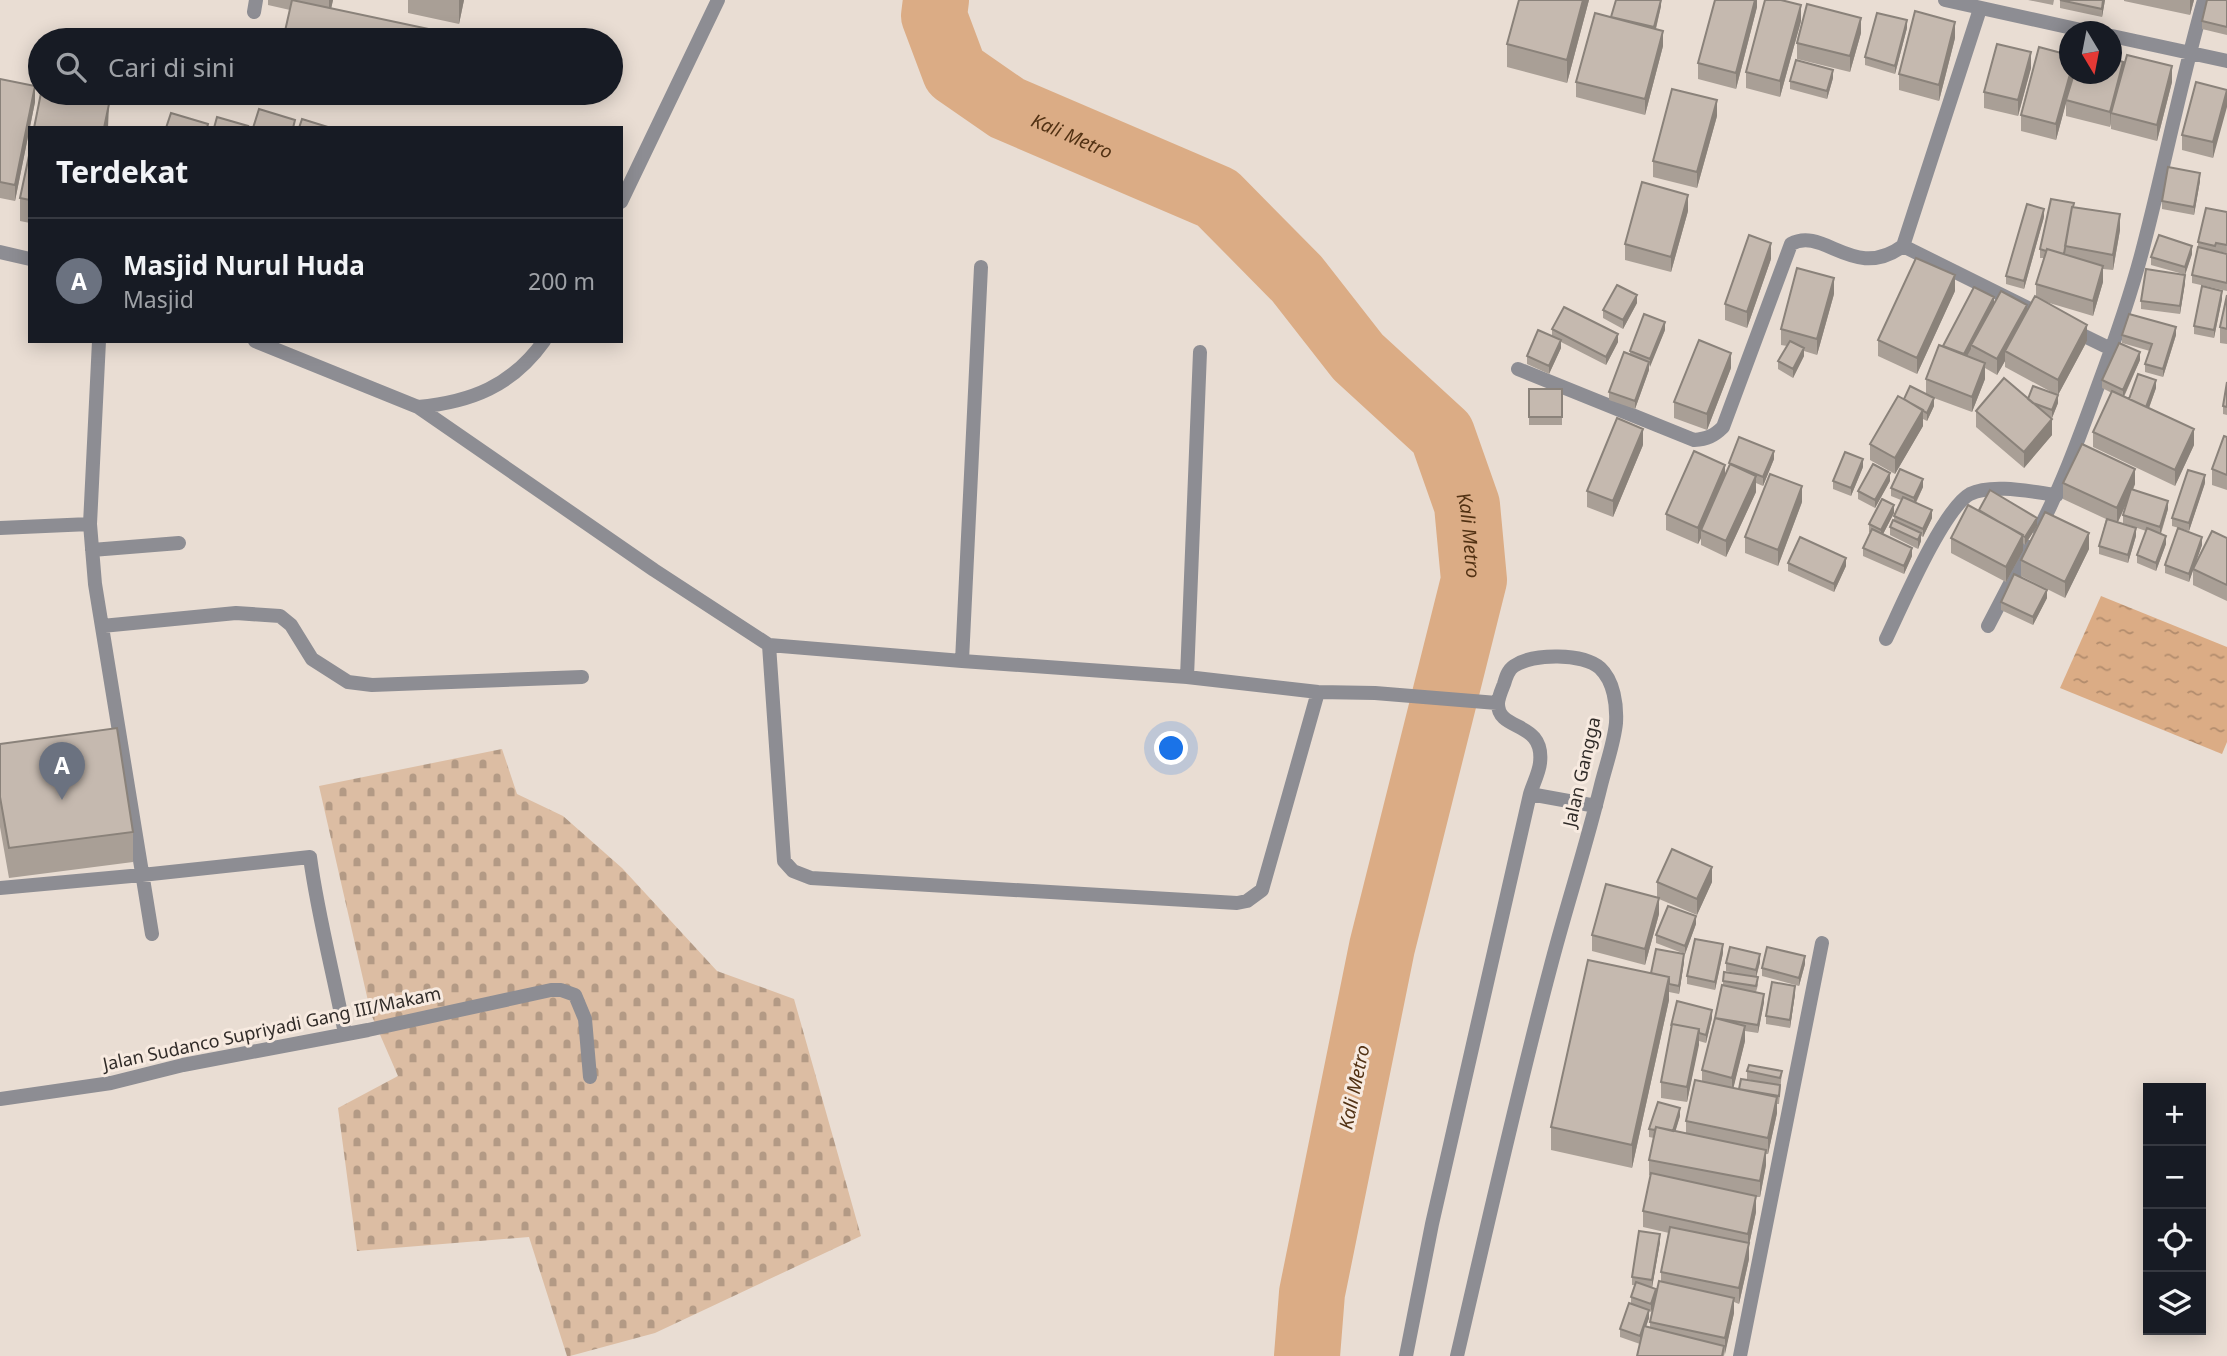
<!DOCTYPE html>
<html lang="id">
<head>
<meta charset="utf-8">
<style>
  :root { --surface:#171b24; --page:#242831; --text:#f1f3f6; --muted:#9ea1a6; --line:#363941; --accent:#ada2da }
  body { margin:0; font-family:"Noto Sans",sans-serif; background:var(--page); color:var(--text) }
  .controls { position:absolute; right:21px; bottom:21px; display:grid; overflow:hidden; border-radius:0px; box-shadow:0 4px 18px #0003 }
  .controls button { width:63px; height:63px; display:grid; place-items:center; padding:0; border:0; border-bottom:2px solid var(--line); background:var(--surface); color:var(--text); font:35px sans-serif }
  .compass { position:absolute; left:2059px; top:21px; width:63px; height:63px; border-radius:50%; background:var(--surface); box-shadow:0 4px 18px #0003; rotate:170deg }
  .you { position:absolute; left:1172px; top:749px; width:24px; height:24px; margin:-18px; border:5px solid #fff; border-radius:50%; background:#1a73e8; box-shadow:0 0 0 10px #1a73e833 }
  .badge { display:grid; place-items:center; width:46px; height:46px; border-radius:50%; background:var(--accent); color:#fff; font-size:23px; font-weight:700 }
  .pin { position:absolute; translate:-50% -58px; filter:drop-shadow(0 2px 4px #0008) }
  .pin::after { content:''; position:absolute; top:37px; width:24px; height:21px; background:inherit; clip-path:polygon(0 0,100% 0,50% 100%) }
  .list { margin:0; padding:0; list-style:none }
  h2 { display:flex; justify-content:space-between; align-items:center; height:91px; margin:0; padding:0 28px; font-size:30px }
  h2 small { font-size:23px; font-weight:400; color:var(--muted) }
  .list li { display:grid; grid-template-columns:46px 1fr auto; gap:21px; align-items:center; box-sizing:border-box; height:126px; padding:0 28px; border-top:2px solid var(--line) }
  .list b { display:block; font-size:26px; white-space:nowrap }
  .list p { margin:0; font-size:23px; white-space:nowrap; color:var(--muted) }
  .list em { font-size:23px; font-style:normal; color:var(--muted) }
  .icon { flex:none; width:38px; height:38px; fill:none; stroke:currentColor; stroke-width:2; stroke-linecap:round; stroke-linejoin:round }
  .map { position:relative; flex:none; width:2227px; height:1356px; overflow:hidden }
  .search { position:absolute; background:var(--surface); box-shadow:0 4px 18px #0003; left:28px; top:28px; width:595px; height:77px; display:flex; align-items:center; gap:18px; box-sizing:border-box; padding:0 24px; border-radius:38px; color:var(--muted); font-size:26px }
  .panel { position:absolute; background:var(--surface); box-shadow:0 4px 18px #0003; left:28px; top:126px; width:595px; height:217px; border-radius:0px }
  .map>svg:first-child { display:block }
</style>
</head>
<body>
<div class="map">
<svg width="2227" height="1356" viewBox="0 0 2227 1356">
  <defs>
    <pattern id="cemetery-stones" width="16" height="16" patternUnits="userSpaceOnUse" patternTransform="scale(1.75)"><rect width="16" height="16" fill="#dcbda3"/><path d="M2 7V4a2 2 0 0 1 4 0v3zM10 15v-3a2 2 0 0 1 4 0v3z" fill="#b39a85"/></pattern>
    <pattern id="water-ripples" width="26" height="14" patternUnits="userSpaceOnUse" patternTransform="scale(1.75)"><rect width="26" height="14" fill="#dbac85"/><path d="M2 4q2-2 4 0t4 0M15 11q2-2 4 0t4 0" fill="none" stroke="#b28c6d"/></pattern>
  </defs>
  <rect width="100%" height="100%" fill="#e9ddd3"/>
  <path fill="url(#cemetery-stones)" d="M502 749 517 794 563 816 622 868 717 971 794 999 861 1236 655 1333 570 1356H567L529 1237 357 1251 338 1108 398 1076 371 1014 319 786Z"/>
  <path fill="url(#water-ripples)" d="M2101 596 2227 647V742L2222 754 2060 688Z"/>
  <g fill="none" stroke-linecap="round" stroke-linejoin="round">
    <path stroke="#dbac85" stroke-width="66" id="s1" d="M936 0 934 16 955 72 1007 108 1217 198 1297 279 1358 357 1442 434 1467 505 1474 580 1382 947 1312 1293 1307 1356"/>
    <path stroke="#8d8d93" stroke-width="14" d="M254 12 256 0"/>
    <path stroke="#8d8d93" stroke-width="14" d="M1945 0 2090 32
      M2112 36 2227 61
      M621 202 718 0
      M1903 246 2046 317
      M0 252 30 259
      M2070 329 2111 349
      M99 341 90 524 95 584 152 934
      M255 341 418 407C471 402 512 386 544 341
      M1518 369 1694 440C1707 439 1714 436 1723 427L1791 244C1824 226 1854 282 1903 246L1980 9
      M418 407 654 570 769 645 962 661 1187 677 1318 692 1375 693 1497 703
      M0 528 90 524
      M2039 529C2063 483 2080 435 2098 386 2115 340 2132 292 2144 244 2165 163 2181 81 2204 0
      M92 550 179 543
      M102 626 236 613 280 616 291 625 312 659 348 682 372 685 582 677
      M1988 626 2029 547
      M1886 639C1901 608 1943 509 1970 494 1992 483 2033 492 2057 495
      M769 645 784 861 793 871 811 878 1237 903 1247 901 1262 890 1318 692
      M962 661 981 267
      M1187 677 1200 352
      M1530 794 1596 806
      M0 888 142 875 310 857C318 917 334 975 345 1034
      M0 1099 111 1083 183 1065 368 1030 551 990H561L575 995 585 1019 590 1077
      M1406 1356 1432 1224 1530 794C1533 784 1539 773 1540 763 1545 720 1498 732 1498 704 1498 698 1502 689 1504 684 1506 677 1508 670 1514 666 1533 653 1583 653 1600 668 1614 681 1617 705 1616 723 1614 743 1606 765 1601 785 1586 847 1566 907 1550 969 1516 1097 1487 1227 1457 1356
      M1740 1356 1822 943"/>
  </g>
  <path fill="#a99f96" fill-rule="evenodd" d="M268 0H333L331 8 457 40 290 10 268 5Z
    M408 0H464L459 24 408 13Z
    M1519 0H1589L1567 83 1507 67V44Z
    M1757 0V7L1736 89 1698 79V63Z
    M2028 0H2054L2053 5Z
    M2060 0H2105L2102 17 2060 8Z
    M2124 0H2194L2190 15 2124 1Z
    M2227 0V35L2202 29V21Z
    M1661 6 1656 29 1663 46 1645 115 1576 97V82L1611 17Z
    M1801 21 1780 97 1746 88V72Z
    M1907 28 1895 74 1865 65V57Z
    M1861 33 1850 72 1797 59V43Z
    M1955 38 1939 101 1899 90V74Z
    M2031 68 2018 116 1984 108V92Z
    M2123 69 2172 82 2157 141 2111 129V124L2110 127 2066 116V102L2056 140 2021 131V115L2069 74Z
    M1833 78 1827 99 1790 89V81Z
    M0 79 35 102 15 201 0 198Z
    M2227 90 2213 158 2182 150V135Z
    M407 93H450L448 102Z
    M1717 116 1697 188 1653 177V161Z
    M30 151V223L20 221V198Z
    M2200 181 2194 215 2162 209V201Z
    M2074 207 2120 230 2113 270 2103 269V282L2093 316 2046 302 2087 341 2058 395V403L2052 418 2049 416 2052 435 2024 468 1976 427V411L2055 394 2005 367V361L1997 375 1985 368V379L1972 412 1934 398V406L1927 421 1923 419V426L1895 474 1870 460V444L1904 399 1926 394V379L1943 346 1994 303 2027 311 2036 297V284L2044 258H2040V249Z
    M1688 211 1671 272 1625 260V244Z
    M2227 212V253L2216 251 2227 254V291L2192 283V275L2198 247V242Z
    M2044 217 2024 289 2006 284V276Z
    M2192 254 2185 275V283L2180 314 2141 309V301L2183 274 2151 265V257Z
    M1771 259 1747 328 1725 320V304Z
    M1955 291 1917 374 1878 356V340Z
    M1834 294 1817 355 1804 351V356L1793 378 1778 369V361L1787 346 1781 345V329Z
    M2227 295V344L2220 343V327Z
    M2222 299 2214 338 2194 334V326Z
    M1637 303 1623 329 1603 318V310Z
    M1552 329 1618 342 1606 365 1561 342V348L1549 374 1527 364V356L1552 336Z
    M1665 330 1649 367V370L1635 409 1609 400V392L1630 355V351Z
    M2122 335H2176L2163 377 2145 372V364L2150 351 2122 343Z
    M2140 360 2124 397 2129 399 2156 388 2149 408 2194 445 2175 486 2093 447V432L2112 393 2102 388V380Z
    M1731 368 1707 430 1674 418V402Z
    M2227 382V415L2223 414V406Z
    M1529 389H1562V425H1529Z
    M2227 437V490L2212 485V469Z
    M1643 445 1613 517 1587 507V491Z
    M1774 459 1763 486 1756 483V492L1726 557 1701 545V538L1698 544 1666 530V514L1725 476 1729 467V463Z
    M1863 467 1851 496 1833 489V481Z
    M1890 481 1875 508 1858 499V491Z
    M2063 483 2135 484 2133 490 2168 509 2161 534 2166 544 2156 571 2137 563V555L2146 531 2123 523V515L2126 504 2118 522 2136 536 2128 563 2099 554V546L2106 519 2063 499Z
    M2205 483 2189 531 2172 526V518Z
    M1923 487 1916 503 1932 518 1923 537 1921 536V541L1918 549 1890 535V527L1894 520V516L1901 500 1891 496V488Z
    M1802 502 1778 566 1745 553V537Z
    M1979 511 2037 526 2025 545 2023 543V551L2006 582 1951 553V538Z
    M1894 513 1883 534 1912 556 1904 574 1863 556V548L1871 533 1869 532V524Z
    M2227 538V601L2193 585V570L2189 582 2165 573V565L2202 545 2193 569Z
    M2089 549 2065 598 2021 576V560Z
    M1788 563 1846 566 1834 592 1788 571Z
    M2047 598 2033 625 2001 610V602Z
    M0 744 133 832V862L9 878 0 827Z
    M1657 882H1712L1697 915 1659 899V914L1645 965 1592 951V935L1657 898Z
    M1696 924 1685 954 1656 943V935Z
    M1723 953 1715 990 1687 984V976Z
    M1684 962 1679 994 1669 992V1000L1632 1168 1551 1150V1127L1651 973Z
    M1760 962 1756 977 1758 985 1756 992 1764 1002 1758 1033 1745 1031V1041L1733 1088 1739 1089 1769 1084 1747 1079V1071H1782L1779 1104H1777V1113L1768 1154H1766V1165L1760 1197H1756V1212L1749 1245V1259L1739 1304 1734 1302V1313L1724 1356 1640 1344 1620 1337V1329L1631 1304V1297L1635 1285H1632V1277L1660 1242 1652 1287 1656 1293 1661 1282V1272L1669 1233 1643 1227V1211L1651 1176 1649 1175V1160L1654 1138 1649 1137V1129L1680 1116 1675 1131 1686 1133V1121L1702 1081V1070L1723 986V981L1739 974 1726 971V963ZM1654 1304 1650 1322V1327L1646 1326 1649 1318V1311L1651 1312Z
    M1805 964 1799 986 1762 976V968Z
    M1795 994 1790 1028 1766 1024V1016Z
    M1712 1018 1706 1043 1699 1041 1687 1102 1661 1098V1082L1671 1029Z"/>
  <path fill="#8a827a" d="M329 0H333L329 19Z
    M459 0H464L459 24Z
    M1583 0H1589L1567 83V60Z
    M1661 0V6L1654 36V27Z
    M1755 0H1757V7L1736 89V73Z
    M2103 0H2105L2102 17V9Z
    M2190 0H2194L2190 15Z
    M1801 5V21L1780 97V81Z
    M1861 18V33L1850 72V56Z
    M1907 20V28L1895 74V66Z
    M1955 22V38L1939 101V85Z
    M1663 31V46L1645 115V99Z
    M2031 52V68L2018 116V100Z
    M2123 62V77L2111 113 2110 127V112Z
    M2172 66V82L2157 141V125Z
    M1833 70V78L1827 99V91Z
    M2070 74H2074L2056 140V124Z
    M35 86V102L15 201V185Z
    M2227 91V107L2213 158V142Z
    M1717 100V116L1697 188V172Z
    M109 104 108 128H104Z
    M2200 173V181L2194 215V207Z
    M1688 195V211L1671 272V257Z
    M2044 209V217L2024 289V281Z
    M2120 214V230L2113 270V255Z
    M1771 243V259L1747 328V312Z
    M2192 246V254L2185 275V267Z
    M2103 266V282L2093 316V301Z
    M1955 275V291L1917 374V358Z
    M2185 275V283L2180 314V306Z
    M1834 278V294L1817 355V339Z
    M2222 291V299L2214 338V330Z
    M1637 295V303L1623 329V320Z
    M1994 297V305L1971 345V349L1962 365V357Z
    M2027 305V321L2005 351V361L1997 375V359Z
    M1665 322V330L1650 367V359Z
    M2087 325V341L2058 395V403L2052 418V410L2058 395V380Z
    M2176 327V335L2163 377V369Z
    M1618 334V342L1606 365V357Z
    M1561 340V348L1549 374V366Z
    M1804 348V356L1793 378V369Z
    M2140 352V360L2123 398V390Z
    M1731 353V368L1707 430V414Z
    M1649 362V370L1635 409V401Z
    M1985 363V379L1972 412V397Z
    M2156 380V388L2146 416V407Z
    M1934 398V406L1927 421V413Z
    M1923 410V426L1895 474V458Z
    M2052 419V435L2024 468V452Z
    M1643 429V445L1613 517V501Z
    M2194 429V445L2175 486V470Z
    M1774 451V459L1763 486V477Z
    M1863 459V467L1851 496V488Z
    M1725 465V481L1701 530V538L1698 544V528Z
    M2135 469V484L2117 524V508Z
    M1890 473V481L1875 508V500Z
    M2205 475V483L2189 531V523Z
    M1756 476V492L1726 557V541Z
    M1923 479V487L1914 506V498Z
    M1802 486V502L1778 566V550Z
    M2168 501V509L2160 535V527Z
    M1894 505V513L1881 538V530Z
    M1932 510V518L1923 537V529Z
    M2037 518V526L2025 545V537Z
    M2136 528V536L2128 563V555Z
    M1921 533V541L1918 549V540Z
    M2089 533V549L2065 598V582Z
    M2023 535V551L2006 582V567Z
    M2166 536V544L2156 571V563Z
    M2202 537V545L2189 582V574Z
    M1912 548V556L1904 574V566Z
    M1846 558V566L1834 592V584Z
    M2047 590V598L2033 625V617Z
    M1712 867V882L1697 915V899Z
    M1659 898V914L1645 965V949Z
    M1696 916V924L1685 954V946Z
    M1723 944V953L1715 990V982Z
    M1684 954V962L1679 994V986Z
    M1760 954V962L1756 978V970Z
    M1805 956V964L1799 986V978Z
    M1669 977V1000L1632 1168V1145Z
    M1795 986V994L1790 1028V1020Z
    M1764 994V1002L1758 1033V1025Z
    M1712 1010V1018L1706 1043V1035Z
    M1745 1026V1041L1732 1094V1078Z
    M1699 1029V1045L1687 1102V1087Z
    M1777 1097V1113L1768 1154V1138Z
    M1680 1108V1116L1672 1143V1135Z
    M1766 1150V1165L1760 1197V1181Z
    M1756 1196V1212L1749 1245V1259L1739 1304V1288L1748 1248V1234Z
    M1660 1234V1242L1652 1288V1280Z
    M1656 1289V1297L1651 1312V1304Z
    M1734 1298V1313L1725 1354V1338Z
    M1649 1310V1318L1640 1344V1336Z"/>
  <path fill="#c5b9af" stroke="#8a827a" stroke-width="2" d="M292 0 457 35 456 40H283Z
    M1519 0H1583L1567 60 1507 44Z
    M1616 0H1661L1654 27 1611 17Z
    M1715 0H1755L1736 73 1698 63Z
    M1765 0H1781L1801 5 1780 81 1746 72Z
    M2060 0H2103L2102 9Z
    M2207 0H2227V27L2202 21Z
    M1807 4 1861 18 1850 56 1797 43Z
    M1915 11 1955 22 1939 85 1899 74Z
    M1595 13 1663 31 1645 99 1576 82Z
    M1877 13 1907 20 1895 66 1865 57Z
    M1997 44 2031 52 2018 100 1984 92Z
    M2039 47 2069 55 2070 74 2056 124 2021 115Z
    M2127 55 2172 66 2157 125 2111 113Z
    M2111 58 2123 62 2110 112 2066 100 2074 74H2111Z
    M1796 60 1833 70 1827 91 1790 81Z
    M0 79 35 86 15 185 0 182Z
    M2196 82 2227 90 2213 142 2182 135Z
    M1672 89 1717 100 1697 172 1653 161Z
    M41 93H53L109 104 104 128H34Z
    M259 109 295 120 293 128H253Z
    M171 113 208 124 207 128H166Z
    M217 117 248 126 247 128H214Z
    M302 119 331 128H299Z
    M30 151V200L20 198Z
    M2168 167 2200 173 2194 207 2162 201Z
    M1642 182 1688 195 1671 257 1625 244Z
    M2051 199 2074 203 2073 207H2072L2064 254 2047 249 2046 251 2040 249Z
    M2027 204 2044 209 2024 281 2006 276Z
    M2072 207 2120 214 2113 255 2065 246Z
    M2206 208 2227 212V245L2216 243 2215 246 2198 242Z
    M1749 235 1771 243 1747 312 1725 304Z
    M2159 235 2192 246 2185 267 2151 257Z
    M2198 247 2227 254V283L2192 275Z
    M2047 249 2103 266 2093 301 2036 284Z
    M1916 258 1955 275 1917 358 1878 340Z
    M1797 268 1834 278 1817 339 1781 329Z
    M2146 269 2185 275 2180 306 2141 301Z
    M1617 285 1637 295 1623 320 1603 310Z
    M2202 286 2222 291 2214 330 2194 326Z
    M1974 287 1994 297 1964 354 1943 346Z
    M2001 291 2027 305 1997 359 1971 345Z
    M2227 295V329L2220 327Z
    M2035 296 2087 325 2058 380 2005 351Z
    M1564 307 1618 334 1606 357 1552 329Z
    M1644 314 1665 322 1650 359 1630 351Z
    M2129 314 2176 327 2163 369 2145 364 2152 344 2122 335Z
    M1538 330 1561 340 1549 366 1527 356Z
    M1699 340 1731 353 1707 414 1674 402Z
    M1790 341 1804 348 1793 369 1778 361Z
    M2119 343 2140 352 2123 390 2102 380Z
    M1939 345 1985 363 1972 397 1926 379Z
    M1624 352 1649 362 1635 401 1609 392Z
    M2138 374 2156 380 2146 407 2129 399Z
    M2004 378 2052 419 2024 452 1976 411Z
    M2227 382V407L2223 406Z
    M1910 386 1934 398 1927 413 1904 399Z
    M2033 386 2058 395 2052 410 2033 403 2028 399Z
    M1529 389H1562V417H1529Z
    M2112 391 2194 429 2175 470 2093 432Z
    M1898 396 1923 410 1895 458 1870 444Z
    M1617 418 1643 429 1613 501 1587 491Z
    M2224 436 2227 437V475L2212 469Z
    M1739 437 1774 451 1763 477 1729 463Z
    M2082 444 2135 469 2117 508 2063 483Z
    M1694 451 1725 465 1698 528 1666 514Z
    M1845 452 1863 459 1851 488 1833 481Z
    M1730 464 1756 476 1726 541 1701 530Z
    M1873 464 1890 473 1875 500 1858 491Z
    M1900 469 1923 479 1914 498 1891 488Z
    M2188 470 2205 475 2189 523 2172 518Z
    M1770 474 1802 486 1778 550 1745 537Z
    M2131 489 2168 501 2160 527 2123 515Z
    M1990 490 2037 518 2025 537 1979 510Z
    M1903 497 1932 510 1923 529 1894 516Z
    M1882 499 1894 505 1881 530 1869 524Z
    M1968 505 2023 535 2006 567 1951 538Z
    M2045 512 2089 533 2065 582 2021 560Z
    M2107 519 2136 528 2128 555 2099 546Z
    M1893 520 1921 533 1918 540 1890 527Z
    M2147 528 2166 536 2156 563 2137 555Z
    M2178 528 2202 537 2189 574 2165 565Z
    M1872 529 1912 548 1904 566 1863 548Z
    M2212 531 2227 538V585L2193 569Z
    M1800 537 1846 558 1834 584 1788 563Z
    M2014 574 2047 590 2033 617 2001 602Z
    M117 728 133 832 9 848 0 797V744Z
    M1672 849 1712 867 1697 899 1657 882Z
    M1606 884 1659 898 1645 949 1592 935Z
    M1668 906 1696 916 1685 946 1656 935Z
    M1695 939 1723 944 1715 982 1687 976Z
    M1730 947 1760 954 1756 970 1726 963Z
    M1767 947 1805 956 1799 978 1762 968Z
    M1656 949 1684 954 1679 986 1669 984V977L1651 973Z
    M1588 960 1669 977 1632 1145 1551 1127Z
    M1724 972 1758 977 1756 986 1723 981Z
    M1772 982 1795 986 1790 1020 1766 1016Z
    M1722 985 1764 994 1758 1025 1715 1018Z
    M1677 1001 1712 1010 1706 1035 1699 1033V1029L1672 1024 1671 1026Z
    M1715 1018 1745 1026 1732 1078 1702 1070Z
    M1672 1024 1699 1029 1687 1087 1661 1082Z
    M1749 1065 1782 1071 1780 1078 1747 1071Z
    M1741 1079 1780 1085 1779 1096 1739 1089Z
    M1695 1080 1777 1097 1768 1138 1686 1121Z
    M1658 1102 1680 1108 1673 1131 1656 1127 1655 1130 1649 1129Z
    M1656 1127 1766 1150 1760 1181 1649 1160Z
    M1651 1173 1756 1196 1748 1234 1643 1211Z
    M1670 1227 1749 1243 1739 1288 1661 1272Z
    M1639 1231 1660 1234 1652 1280 1632 1277Z
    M1659 1281 1734 1298 1725 1338 1650 1322Z
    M1636 1282 1656 1289 1651 1304 1631 1297Z
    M1629 1303 1649 1310 1640 1336 1620 1329Z
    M1644 1326 1724 1346 1722 1356H1637Z"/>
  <g text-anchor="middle" stroke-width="6" stroke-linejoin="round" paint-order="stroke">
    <g font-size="18" fill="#302b28" stroke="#f7eae0">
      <text transform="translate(1582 772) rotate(-77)" y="6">Jalan Gangga</text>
      <text transform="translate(272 1029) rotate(-12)" y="6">Jalan Sudanco Supriyadi Gang III/Makam</text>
    </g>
    <g font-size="19" font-style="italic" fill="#513113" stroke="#f7eae0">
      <text dy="7" stroke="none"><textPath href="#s1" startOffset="210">Kali Metro</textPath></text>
      <text dy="7" stroke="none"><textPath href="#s1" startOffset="800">Kali Metro</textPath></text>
      <text transform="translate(1354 1087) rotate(-78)" y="7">Kali Metro</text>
    </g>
  </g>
</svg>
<div class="controls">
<button>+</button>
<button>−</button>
<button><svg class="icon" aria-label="locate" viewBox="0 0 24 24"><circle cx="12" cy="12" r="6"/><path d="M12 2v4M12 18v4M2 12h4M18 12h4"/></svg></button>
<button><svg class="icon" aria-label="layers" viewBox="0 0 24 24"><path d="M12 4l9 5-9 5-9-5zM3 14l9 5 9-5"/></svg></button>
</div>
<svg class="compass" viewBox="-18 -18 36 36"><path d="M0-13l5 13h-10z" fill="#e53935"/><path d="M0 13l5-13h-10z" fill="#9ea1a6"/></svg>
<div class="you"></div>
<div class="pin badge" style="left:62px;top:800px;background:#6b7280">A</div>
<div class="search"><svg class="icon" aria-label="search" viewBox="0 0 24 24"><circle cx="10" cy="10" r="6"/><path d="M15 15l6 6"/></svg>Cari di sini</div>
<section class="panel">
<h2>Terdekat<small></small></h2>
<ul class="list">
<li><span class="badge" style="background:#6b7280">A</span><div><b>Masjid Nurul Huda</b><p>Masjid</p></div><em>200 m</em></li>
</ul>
</section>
</div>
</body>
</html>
